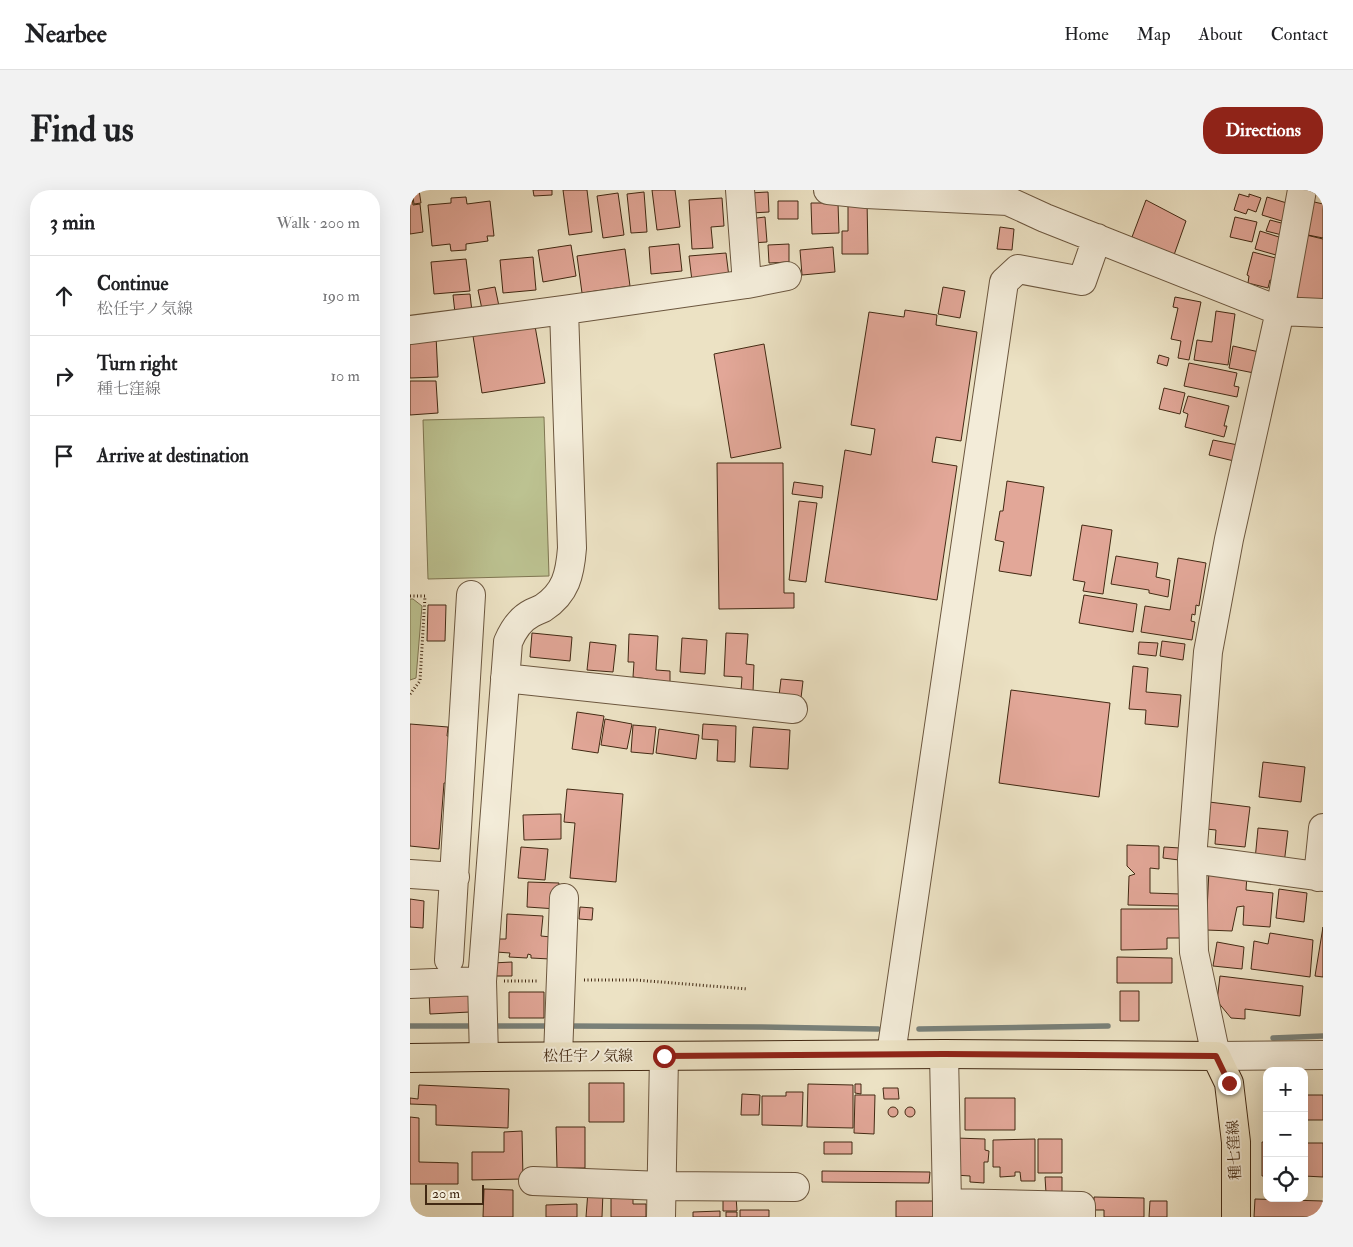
<!DOCTYPE html>
<html lang="en">
<head>
<meta charset="utf-8">
<style>
  :root { --surface:#fff; --page:#f2f2f2; --text:#202124; --muted:#757577; --line:#e0e0e0; --accent:#8f2418 }
  body { margin:0; font-family:"IM FELL Double Pica","Noto Serif JP",serif; background:var(--page); color:var(--text) }
  .controls { position:absolute; right:15px; bottom:15px; display:grid; overflow:hidden; border-radius:10px; box-shadow:0 5px 20px #0002 }
  .controls button { width:45px; height:45px; display:grid; place-items:center; padding:0; border:0; border-bottom:1px solid var(--line); background:var(--surface); color:var(--text); font:25px sans-serif }
  .scale { position:absolute; left:15px; bottom:12px; width:59px; box-sizing:border-box; padding-left:5px; border:2px solid #422913; border-top:0; font-size:14px; line-height:18px; white-space:nowrap; color:#422913; -webkit-text-stroke:4px #f3ecd9; paint-order:stroke }
  .stop { position:absolute; width:15px; height:15px; margin:-11px; border:4px solid #8f2418; border-radius:50%; background:#fff }
  .stop.end { background:#8f2418; border-color:#fff; box-shadow:0 1px 5px #0008 }
  .list { margin:0; padding:0; list-style:none }
  h2 { display:flex; justify-content:space-between; align-items:center; height:65px; margin:0; padding:0 20px; font-size:21px }
  h2 small { font-size:16px; font-weight:400; color:var(--muted) }
  .list li { display:grid; grid-template-columns:32px 1fr auto; gap:15px; align-items:center; box-sizing:border-box; height:80px; padding:0 20px; border-top:1px solid var(--line) }
  .list b { display:block; font-size:19px; white-space:nowrap }
  .list p { margin:0; font-size:16px; white-space:nowrap; color:var(--muted) }
  .list em { font-size:16px; font-style:normal; color:var(--muted) }
  .icon { flex:none; width:28px; height:28px; fill:none; stroke:currentColor; stroke-width:2; stroke-linecap:round; stroke-linejoin:round }
  .map { position:relative; flex:none; width:913px; height:1027px; overflow:hidden; border-radius:20px }
  header { display:flex; align-items:center; gap:30px; box-sizing:border-box; height:70px; padding:0 25px; background:var(--surface); border-bottom:1px solid var(--line) }
  header strong { font-size:24px }
  nav { display:flex; gap:28px; margin-inline-start:auto; font-size:18px }
  .intro { display:flex; align-items:center; justify-content:space-between; box-sizing:border-box; height:120px; padding:0 30px }
  h1 { margin:0; font-size:35px }
  .button { padding:12px 22px; border-radius:20px; background:var(--accent); color:#fff; font-size:18px; font-weight:700 }
  main { display:flex; gap:30px; padding:0 30px }
  aside { flex:1; background:var(--surface); border-radius:20px; box-shadow:0 5px 20px #0002 }
  .map>svg:first-child { display:block }
</style>
</head>
<body>
<header>
<strong>Nearbee</strong>
<nav><a>Home</a><a>Map</a><a>About</a><a>Contact</a></nav>
</header>
<div class="intro"><h1>Find us</h1><a class="button">Directions</a></div>
<main>
<aside>
<h2>3 min<small>Walk · 200 m</small></h2>
<ul class="list">
<li><svg class="icon" aria-label="ahead" viewBox="0 0 24 24"><path d="M12 20V5M6 11l6-6 6 6"/></svg><div><b>Continue</b><p>松任宇ノ気線</p></div><em>190 m</em></li>
<li><svg class="icon" aria-label="right" viewBox="0 0 24 24"><path d="M7 20v-9h11M14 6l5 5-5 5"/></svg><div><b>Turn right</b><p>種七窪線</p></div><em>10 m</em></li>
<li><svg class="icon" aria-label="arrive" viewBox="0 0 24 24"><path d="M6 21V4h12l-3 4 3 4H6"/></svg><div><b>Arrive at destination</b></div></li>
</ul>
</aside>
<div class="map">
<svg width="913" height="1027" viewBox="0 0 913 1027">
  <rect width="100%" height="100%" fill="#ece2c4"/>
  <filter id="stains"><feTurbulence type="fractalNoise" baseFrequency=".004" numOctaves="4"/><feColorMatrix values="0 0 0 0 .2 0 0 0 0 .09 0 0 0 0 .02 0 0 0 .5 -.17"/></filter>
  <radialGradient id="worn" r=".72"><stop offset=".6" stop-color="#630" stop-opacity="0"/><stop offset="1" stop-color="#630" stop-opacity=".3"/></radialGradient>
  <path fill="#bcc291" stroke="#7f7652" d="M134 227 139 386 18 389 13 230Z
    M0 409H3L12 416 6 488 0 490Z"/>
  <g fill="none" stroke-linecap="round" stroke-linejoin="round">
    <path stroke="#79817a" stroke-width="5.5" d="M0 836H64
      M85 836H141
      M156 836 352 837 468 839
      M509 839 698 836
      M863 848 913 846"/>
  </g>
  <path fill="#e2a798" stroke="#422913" d="M0 0H1L3 15 10 14 13 42 0 44Z
    M2 0H9L11 13 4 14Z
    M123 0H142V5L124 6Z
    M153 0H177L182 42 159 45Z
    M242 0H265L270 37 247 40Z
    M234 2 237 42 221 43 217 4Z
    M358 2 359 22 341 23 340 3Z
    M208 3 214 45 193 48 187 6Z
    M829 4 839 7V4L851 8 846 22 838 19 836 24 824 20Z
    M56 7 57 14 80 11 84 46H77L78 51 56 54V60L41 61 40 54 22 56 18 15 41 13V8Z
    M857 7 880 14 875 32 852 25Z
    M312 8 314 36 301 37 303 58 282 59 279 10Z
    M457 10 458 64H432V41H438V11Z
    M736 10 776 31 764 65 722 47Z
    M368 11H388V29H368Z
    M900 11 913 14V48L893 44Z
    M401 13H428L429 43 402 44Z
    M355 27 357 52 341 53 339 29Z
    M825 27 847 32 842 52 820 47Z
    M860 30 875 34 872 45 856 41Z
    M590 37 604 39 602 60 587 59Z
    M850 41 872 48 866 65 845 59Z
    M892 44 913 49V114L876 104Z
    M269 54 272 81 241 84 239 57Z
    M379 54V72L359 73 358 55Z
    M161 55 166 86 133 92 128 60Z
    M423 57 425 82 392 85 390 60Z
    M215 59 220 96 172 103 167 66Z
    M843 62 869 69 864 91 860 90 858 98 838 93 839 86 837 85Z
    M316 63 319 87 282 91 279 66Z
    M123 67 126 100 93 103 90 70Z
    M56 69 60 101 24 104 21 72Z
    M85 97 90 121 73 124 68 100Z
    M533 97 555 101 550 128 528 124Z
    M60 104 62 122 45 123 43 105Z
    M765 107 791 112 779 170 768 168 771 151 761 149 768 118 763 117Z
    M495 120 527 125 526 135 567 142 551 251 526 247 522 272 547 276 527 410 415 392 435 260 461 265 465 239 441 235 459 122 494 127Z
    M806 121 825 124 818 175 784 170 787 150 802 152Z
    M125 136 135 193 72 203 63 146Z
    M26 146 28 187 0 188V147Z
    M354 154 371 258 321 268 304 164Z
    M823 156 849 162 844 183 819 178Z
    M749 165 759 168 757 176 747 173Z
    M779 173 827 183 824 196 829 197 827 207 774 196Z
    M0 191H26L28 223 0 225Z
    M754 198 775 203 770 224 749 219Z
    M778 206 819 216 814 236H817L814 247 775 237 778 224 773 222Z
    M803 250 828 255 824 271 799 265Z
    M307 273H373L374 403H384V418L309 419Z
    M597 291 634 297 621 386 589 381 594 352 585 350 590 321H593Z
    M384 292 413 296 412 308 382 304Z
    M389 311 407 313 396 392 379 390Z
    M672 335 702 340 693 404 673 401 675 392 663 390Z
    M706 366 748 373 746 387 760 390 758 407 739 403V400L701 394Z
    M768 368 796 373 789 416 786 415 785 425 782 424 781 431 785 432 782 450 731 442 735 416 760 420Z
    M674 405 727 414 723 442 669 433Z
    M18 415H36L35 451H17Z
    M122 443 162 447 160 471 120 467Z
    M316 443 338 444 336 474 344 475 343 502 331 501 332 487 314 486Z
    M219 444 248 446 246 480 260 481V495L237 493 238 489 223 487 224 472H218Z
    M272 448 297 450 295 484 270 482Z
    M752 451 775 454 773 470 750 466Z
    M180 452 206 455 203 482 177 480Z
    M729 452 748 453 746 466 728 464Z
    M723 476 738 478 736 502 771 505 768 537 735 534 736 520 719 519Z
    M371 489 393 491 391 508 369 506Z
    M601 500 700 513 689 607 589 593Z
    M167 522 194 526 188 563 162 559Z
    M195 529 222 534 217 559 191 555Z
    M0 534 38 537 37 546 46 547 42 593H34L29 659 0 656Z
    M293 534 326 536 325 572 307 571 308 550 292 549Z
    M223 535 246 537 243 564 221 562Z
    M343 537 380 540 378 579 340 577Z
    M249 539 289 545 286 569 246 563Z
    M853 572 895 577 891 612 849 607Z
    M157 599 213 604 206 692 160 688 165 633 154 632Z
    M799 612 840 617 835 657 805 654 806 640 796 639Z
    M151 624V649L114 650 113 625Z
    M848 638 878 641 874 674 845 670Z
    M717 655 749 656V679L740 678V703L771 704 770 716 718 715 719 686 725 684 717 676Z
    M111 657 138 659 135 690 108 688Z
    M754 657 770 658 769 670 753 668Z
    M799 680 837 685 836 700 863 703 860 737 833 735 834 716 827 717 822 741 796 740Z
    M118 692 149 693 147 719 117 717Z
    M869 699 897 703 894 732 866 728Z
    M0 709 14 711 13 738 0 737Z
    M170 717 183 718 182 730 169 729Z
    M711 719H770V748H757V759L711 760Z
    M97 724 133 726 131 746 141 747 140 769 121 768V765L118 764 117 768 99 767 100 763 86 762V749H96Z
    M913 737V787L905 786Z
    M860 743 903 750 900 787 841 779 844 751 858 754Z
    M807 752 834 757 832 779 803 776Z
    M707 767 762 768V793H707Z
    M102 772V786H82V773Z
    M810 786 893 796 890 826 835 819V829L821 828 807 811Z
    M58 799 60 822 20 824 19 801Z
    M710 801H729V831H710Z
    M99 802H134V828H99Z
    M179 893H214V932H179Z
    M398 894 443 895V938L397 937Z
    M445 894H451V904L445 903Z
    M9 895 99 899 98 938 26 935V915L0 914V908L8 909Z
    M473 898H488L489 909H474Z
    M376 902H393L392 936 352 935V906H376Z
    M332 904 350 905 349 925H331Z
    M445 905H465L464 944 444 943Z
    M894 905H913V930H894Z
    M555 908H605V940H555Z
    M495 922a5 5 0 1 1 10 0a5 5 0 1 1-10 0Z
    M478 922a5 5 0 1 1 10 0a5 5 0 1 1-10 0Z
    M0 927 9 928V972L48 973V994H0Z
    M146 937H175V978H147Z
    M112 941 113 989 62 990V962H94V942Z
    M546 948 575 949V960L579 961 578 972H574V993L560 992V986L545 985Z
    M625 949V991H611L610 982H605V986L590 987V977H583V950Z
    M628 949H652V983H628Z
    M414 952H442V964H414Z
    M852 952H857V986H852Z
    M894 953H913V987L894 986Z
    M412 981 520 982 519 993 412 992Z
    M635 987H652V1003H636Z
    M74 999 103 1000V1027H73Z
    M178 1001 193 1002 192 1027H176Z
    M223 1005V1014H236V1027H201V1006Z
    M313 1006H326L327 1021H313Z
    M684 1007 734 1008V1027H694V1020H684Z
    M845 1009 913 1011V1027H844Z
    M486 1011H529V1027H486Z
    M740 1011H757V1027H739Z
    M167 1014V1027H136V1015Z
    M330 1020H359V1027H330Z
    M310 1021V1027H283V1022Z
    M316 1022H327V1027H316Z"/>
  <g fill="none" stroke-linecap="round" stroke-linejoin="round">
    <g stroke="#6c573f" stroke-width="30">
      <path id="minor" d="M330 0 337 94
        M418 0 456 4 598 11 635 28 870 121 913 123
        M892 0 870 121 819 349 798 462 782 669 784 762 806 866 913 865
        M0 140 154 120 337 94 377 86
        M95 488 383 519
        M782 669 913 687
        M0 684 45 687
        M908 687 913 638
        M39 770 61 405
        M0 794 72 791
        M481 864 594 92 608 79 672 91 687 48
        M534 864 537 1013
        M148 866 154 708
        M74 867 72 791 98 452C103 440 110 429 122 423 126 421 129 420 133 418 156 403 160 384 162 358L154 120
        M123 991 252 996 385 997
        M251 1027 254 866
        M537 1027V1013L671 1016V1027"/>
    </g>
    <g stroke="#422913" stroke-width="30">
      <path id="major" d="M0 868 74 867 534 864 806 866 819 893 826 952V1027"/>
    </g>
    <path stroke="#422913" stroke-width="3" stroke-dasharray="1 2.5" stroke-linecap="butt" d="M0 406H15L10 491 0 504
      M174 790H226L338 799
      M94 791H128"/>
    <use href="#minor" stroke="#f3ecd9" stroke-width="28"/>
    <use href="#major" stroke="#ece2c4" stroke-width="28"/>
  </g>
  <g fill="none" stroke-linecap="round" stroke-linejoin="round">
    <path stroke="#8f2418" stroke-width="6" d="M254 866 534 864 806 866 819 893"/>
  </g>
  <g text-anchor="middle" stroke-width="4" stroke-linejoin="round" paint-order="stroke">
    <g font-size="15" fill="#422913" stroke="#f3ecd9">
      <text x="178" y="871">松任宇ノ気線</text>
      <text transform="translate(824 960) rotate(-93)" y="5">種七窪線</text>
    </g>
  </g>
  <rect width="100%" height="100%" filter="url(#stains)"/>
  <rect width="100%" height="100%" fill="url(#worn)"/>
</svg>
<div class="controls">
<button>+</button>
<button>−</button>
<button><svg class="icon" aria-label="locate" viewBox="0 0 24 24"><circle cx="12" cy="12" r="6"/><path d="M12 2v4M12 18v4M2 12h4M18 12h4"/></svg></button>
</div>
<div class="scale">20 m</div>
<div class="stop" style="left:254px;top:866px"></div>
<div class="stop end" style="left:819px;top:893px"></div>
</div>
</main>
</body>
</html>
